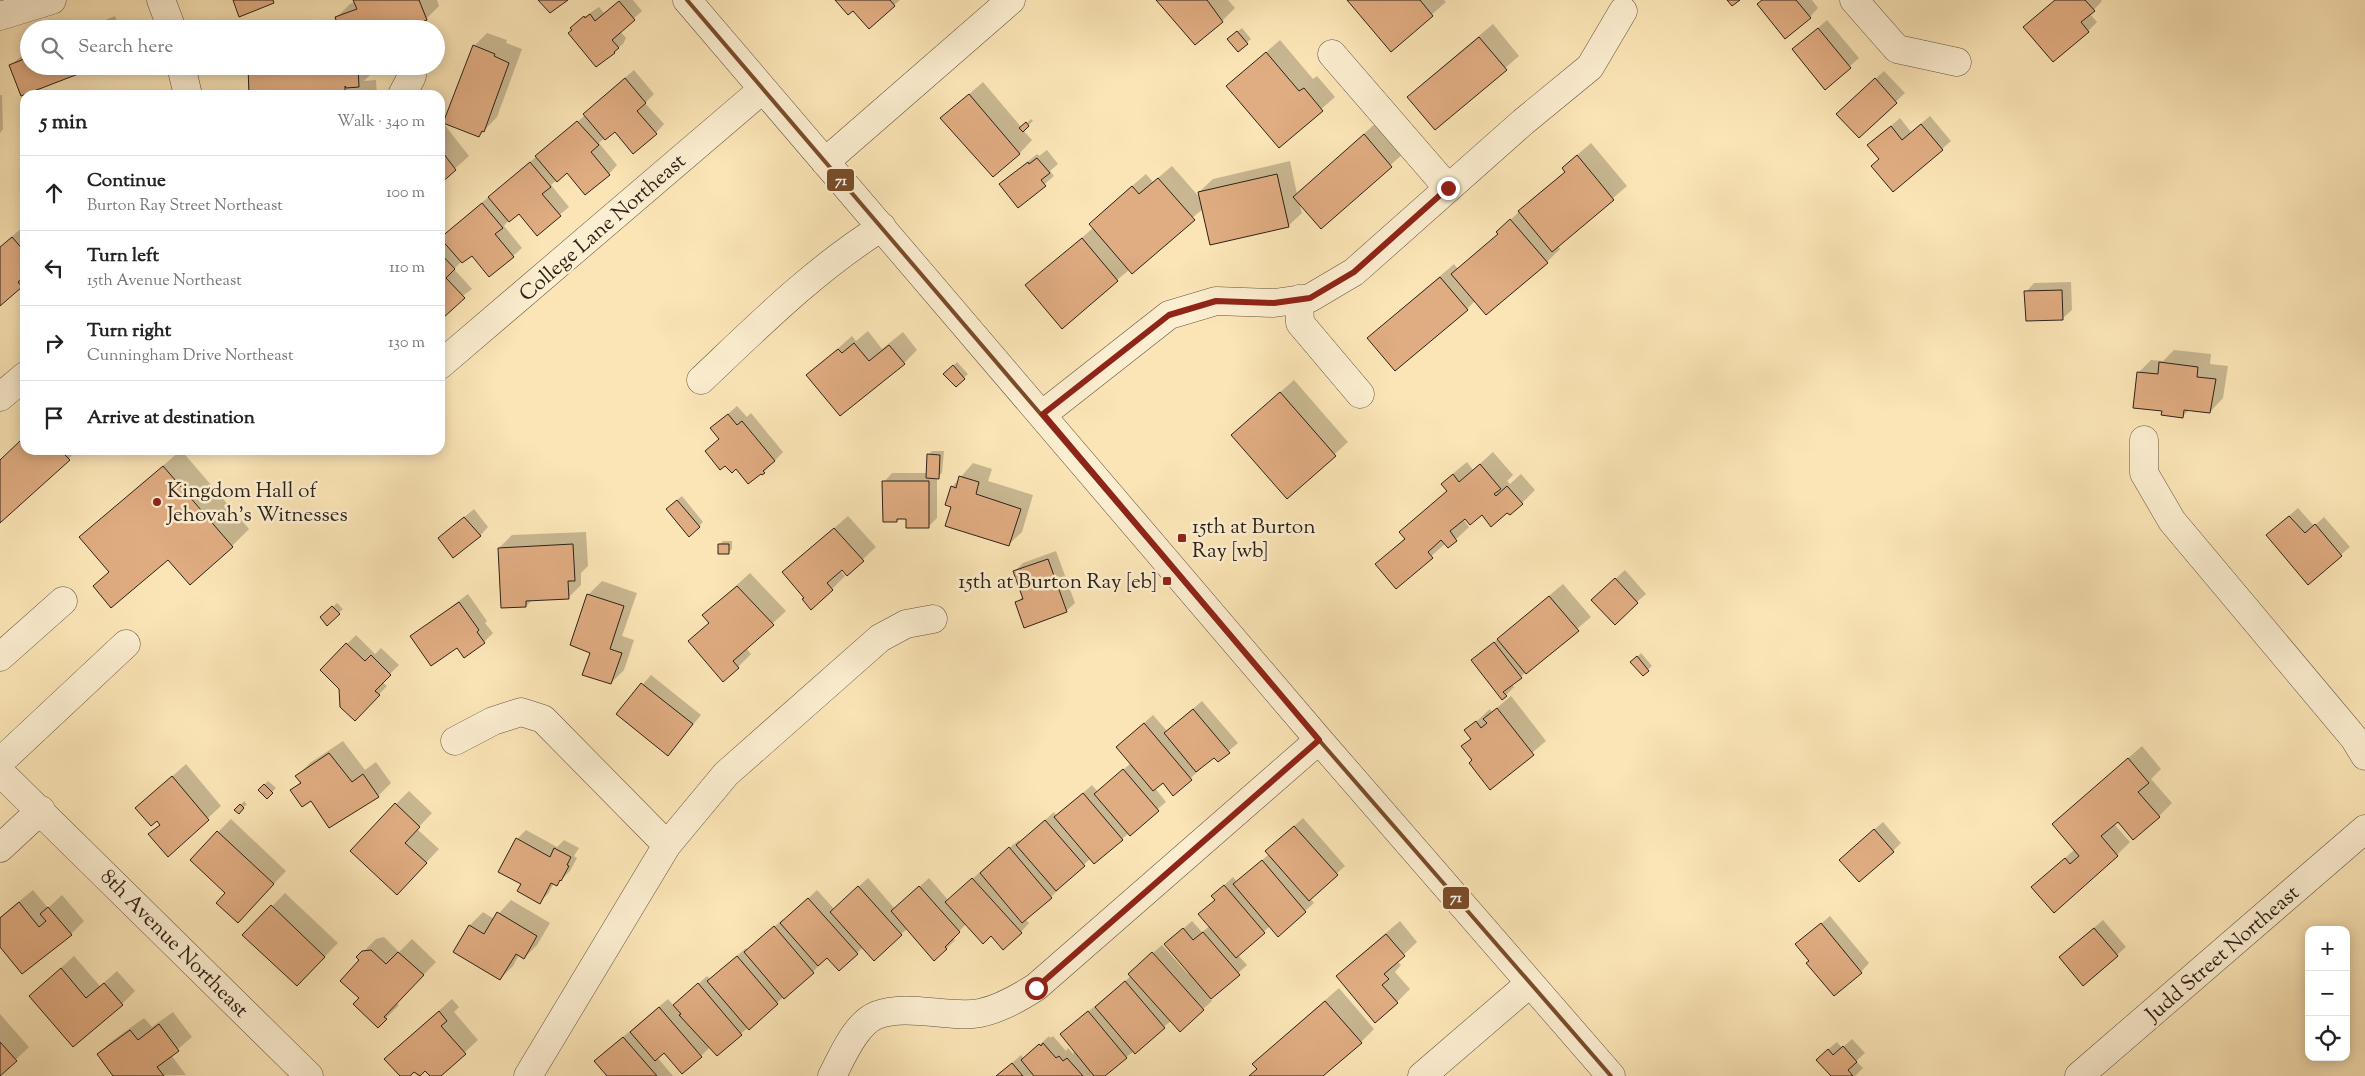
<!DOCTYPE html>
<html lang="en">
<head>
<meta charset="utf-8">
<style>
  :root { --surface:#fff; --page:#f6f6f6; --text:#222; --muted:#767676; --line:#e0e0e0 }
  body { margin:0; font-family:"Sorts Mill Goudy",serif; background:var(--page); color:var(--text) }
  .controls { position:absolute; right:15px; bottom:15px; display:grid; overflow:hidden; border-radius:10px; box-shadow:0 2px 12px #0003 }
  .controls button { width:45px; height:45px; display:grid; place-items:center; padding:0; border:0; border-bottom:1px solid var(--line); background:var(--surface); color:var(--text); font:25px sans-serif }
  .stop { position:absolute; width:15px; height:15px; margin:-11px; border:4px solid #8f2418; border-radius:50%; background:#fff }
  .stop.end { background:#8f2418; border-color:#fff; box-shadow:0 1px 5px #0008 }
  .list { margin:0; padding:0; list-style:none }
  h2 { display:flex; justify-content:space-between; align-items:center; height:65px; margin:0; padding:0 20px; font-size:21px }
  h2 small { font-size:16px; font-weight:400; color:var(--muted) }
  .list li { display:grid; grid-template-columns:32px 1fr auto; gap:15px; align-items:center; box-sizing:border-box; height:75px; padding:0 20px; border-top:1px solid var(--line) }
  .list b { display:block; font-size:19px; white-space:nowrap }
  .list p { margin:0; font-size:16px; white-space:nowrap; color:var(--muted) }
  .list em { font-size:16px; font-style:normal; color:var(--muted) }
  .icon { flex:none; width:28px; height:28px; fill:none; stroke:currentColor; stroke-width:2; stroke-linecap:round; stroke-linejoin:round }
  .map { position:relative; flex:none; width:2365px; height:1076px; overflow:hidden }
  .search { position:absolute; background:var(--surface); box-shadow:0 2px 12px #0003; left:20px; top:20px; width:425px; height:55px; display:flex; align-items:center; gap:12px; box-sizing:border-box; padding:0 18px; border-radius:28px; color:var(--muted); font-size:19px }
  .panel { position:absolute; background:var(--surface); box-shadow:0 2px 12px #0003; left:20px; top:90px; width:425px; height:365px; border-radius:15px }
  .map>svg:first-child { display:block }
</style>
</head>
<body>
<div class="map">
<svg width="2365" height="1076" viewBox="0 0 2365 1076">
  <rect width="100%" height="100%" fill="#fbe5b6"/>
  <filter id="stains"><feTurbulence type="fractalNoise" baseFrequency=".004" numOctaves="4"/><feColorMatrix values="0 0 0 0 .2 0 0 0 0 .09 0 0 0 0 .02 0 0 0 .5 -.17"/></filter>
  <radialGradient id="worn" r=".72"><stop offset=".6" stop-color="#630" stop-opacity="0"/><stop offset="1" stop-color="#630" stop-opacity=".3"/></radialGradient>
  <path fill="#0003" d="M354 0H437L439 6 426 19 336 18 350 4 355 2Z
    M620 0H633L642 11 620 31 626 38 623 44 596 65 581 19 599 7 604 13Z
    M836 0H900L894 5 853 9Z
    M1159 0H1228L1235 8 1222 21Z
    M1348 0H1444L1446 2 1391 50Z
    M1763 0H1812L1818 8 1810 17Z
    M2055 0H2101L2102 1 2090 14 2097 22 2088 31Z
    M115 16 120 29H87L90 26Z
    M1827 20 1859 58 1825 88 1793 50Z
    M1493 24 1519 56 1435 129 1422 84Z
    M1242 28 1251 39 1238 50 1233 35Z
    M487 33 507 40 506 43 522 49 497 117 479 136 474 46Z
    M1280 40 1313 79 1317 76 1335 97 1279 146 1228 86Z
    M29 50V66L22 95 11 65Z
    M249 66H371L372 73 364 81 376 80 377 95H251Z
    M634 70 654 94 645 103 664 124 656 133 615 130 605 138 599 143 617 165 609 174 567 172 557 180 551 185 569 207 537 234 519 213 509 220 504 226 522 248 513 256 472 254 462 261 454 269 472 289 440 313V238L583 117 593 105Z
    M1884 71 1905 93 1859 136 1847 105Z
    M983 82 1022 128 1031 119 1033 121 1023 130 1032 140 1019 154 971 153 942 118Z
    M0 95H2L3 129 0 133Z
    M1930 116 1951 141 1942 149 1880 159 1878 137 1900 118 1911 132Z
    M440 119 469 156 440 182Z
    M1377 122 1404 153 1321 227 1299 202 1302 213 1288 226 1203 209 1117 280 1027 286 1093 228 1103 211 1146 174 1153 182 1172 166 1201 199 1199 192 1213 179 1290 161 1297 194Z
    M1591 143 1627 186 1558 246 1560 249 1547 262 1486 314 1475 301 1467 309 1368 338 1454 264 1458 269 1499 233 1498 232 1533 198 1566 171 1577 155Z
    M1047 150 1058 164 1050 171 1054 176 1018 207 1001 184 1037 154 1039 156Z
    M25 225V282L0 304V247Z
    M2071 282 2072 310 2063 318 2026 292 2034 283Z
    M868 331 882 349 903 332 917 350 904 363 808 375 852 336 856 341Z
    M2174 350 2211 354 2210 364 2228 366 2223 398 2210 412 2190 409 2183 416 2163 410 2138 373 2151 360 2163 361Z
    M957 362 968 374 956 385 945 374Z
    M1294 380 1348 442 1287 497 1246 422Z
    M737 406 747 417 751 413 783 452 762 474 720 438 712 428Z
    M25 438V450H78L0 521V460Z
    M181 450 249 529 232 546 168 558 81 537Z
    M932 451H944L942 473 937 477V518L929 526 907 517H900L897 521 884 482 892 473H927L928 455Z
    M1493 452 1513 475 1507 481 1510 484 1521 474 1535 490 1522 503 1508 511 1465 517 1463 519 1469 527 1449 546 1446 543 1396 587 1377 564 1405 538 1401 532 1448 490 1443 484 1456 471 1467 462 1473 470Z
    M973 463 992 469 988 481 1033 495 1022 532 1008 545 953 506 952 487Z
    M682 496 703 522 699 526 671 505Z
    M2298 508 2314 526 2324 517 2350 547 2308 583 2267 535Z
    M474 509 488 527 480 536 439 538Z
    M848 516 876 547 847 574 842 568 840 570 845 576 832 589 806 598 784 572Z
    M586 532 588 566 581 573V585L568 598 532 600 526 606 499 548 512 535Z
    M723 541H732V549L728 553 719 545Z
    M1056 551 1075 603 1066 611 1016 603 1023 596 1014 572 1023 563Z
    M1625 570 1646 594 1637 602 1602 591Z
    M750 573 786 611 746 648 751 654 738 667 689 641 710 622 704 615Z
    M602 581 637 593 622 636 634 640 624 670 611 683 591 652 571 645 589 594Z
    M1563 584 1591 617 1512 684 1514 687 1506 695 1473 660Z
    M468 594 487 621 485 623 493 633 484 642 464 656 457 646 412 637Z
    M337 603 343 609 327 624 321 618Z
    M356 635 375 654 381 648 399 665 382 682 387 686 355 719 341 689 321 670Z
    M1641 653 1652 666 1643 674 1632 662Z
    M651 675 701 715 668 755 617 714Z
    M1511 696 1546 741 1491 788 1463 747 1472 738 1466 731 1490 709 1492 712Z
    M1202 701 1238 743 1218 760 1214 756 1174 794 1163 782 1155 788 1166 802 1122 839 1090 859 1059 887 1060 888 1051 897 1025 919 1029 923 1021 932 991 935 966 924 953 938 955 940 946 949 907 929 901 934 863 947 857 953 827 956 813 972 717 1054 710 1047 701 1056 664 1051 657 1057 673 1076H609L605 1052 668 999 674 1006 707 976 710 979 746 948 748 950 783 919 785 920 817 890 834 909 868 878 895 909 929 878 949 901 982 870 1019 840 1020 842 1054 812 1057 816 1092 785 1098 792 1131 763 1126 739 1153 715 1167 731Z
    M343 741 365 770 376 762 391 783 378 796 292 790 301 781 297 776 310 763Z
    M2142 746 2161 769 2151 779 2172 803 2159 816 2118 820 2114 824 2130 842 2117 855 2033 887 2075 849 2053 824Z
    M186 764 221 806 168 855 150 834 161 824 137 808Z
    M268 781 276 788 267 797 259 790Z
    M409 791 432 813 417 829 439 849 410 880 396 804Z
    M244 801 247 804 239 812 236 810Z
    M1303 818 1345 866 1310 898 1314 903 1278 935 1270 926 1238 955 1247 965 1210 999 1212 1001 1203 1009 1171 1021 1103 1076H997L1021 1055 1024 1059 1049 1036 1050 1038 1053 1036 1066 1051 1068 1048 1073 1054 1075 1051 1061 1034 1131 976 1138 966 1162 945 1188 974 1189 972 1175 936 1192 921 1202 932 1210 926 1216 899 1213 896 1233 877 1237 882 1269 854 1275 843Z
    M231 819 286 871 251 908 218 832Z
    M1883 822 1901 843 1893 851H1849Z
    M526 830 557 847 564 840 579 848 574 856 577 858 570 871 556 885 554 883 548 894 539 902 522 884 517 839Z
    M33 890 48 908 62 895 84 921 71 934 0 945V917Z
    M285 893 338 943 310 972 244 935Z
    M511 900 550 923 537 945 524 958 519 955 513 966 500 979 454 952 470 925 483 912 494 919Z
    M1830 916 1869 963 1861 972 1810 961 1806 936Z
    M2103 920 2126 947 2117 955 2060 957Z
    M1400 921 1417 942 1397 961 1401 965 1395 972 1410 989 1397 1002 1351 963Z
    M384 937 399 952 412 939 436 962 396 1003 399 1005 378 1026 360 998 361 960 358 957 376 939Z
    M74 956 100 986 117 971 135 991 122 1004 30 996Z
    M1339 988 1374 1029 1361 1042 1321 1076H1250L1258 1068 1254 1064 1267 1051Z
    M452 999 459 1007 454 1012 478 1040 439 1076H431L426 1069 418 1076 414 1071 408 1076H401L399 1046Z
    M173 1012 192 1037 171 1055 186 1075 114 1076 98 1054 112 1041 144 1018 152 1027Z
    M0 1014 29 1047 0 1075Z
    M1852 1039 1865 1053 1856 1061 1863 1068 1855 1076H1832L1826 1051 1837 1042 1842 1048Z"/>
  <path fill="#e0ac81" stroke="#2c2118" d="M233 0H273L274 3 239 17Z
    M353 0H419L427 20 403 29H339L335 17 357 9Z
    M538 0H568L550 13Z
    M835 0H890L895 6 869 29 853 11 848 15Z
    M1156 0H1207L1223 22 1195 45Z
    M1347 0H1420L1433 16 1391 52Z
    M1727 0H1740L1732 6Z
    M1762 0H1796L1811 18 1785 39 1757 4Z
    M2055 0H2085L2095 11 2081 22 2089 32 2053 62 2023 27Z
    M619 1 635 20 612 40 619 48 614 52 615 53 596 67 568 33 572 30 570 28 584 16 585 18 590 14 595 21Z
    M1818 28 1851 68 1825 90 1792 49Z
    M1237 31 1248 44 1238 52 1227 39Z
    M1479 37 1507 70 1435 130 1407 97Z
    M473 45 495 54 494 56 509 63 484 132 482 131 479 137 443 123Z
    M1266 52 1299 91 1304 88 1323 111 1279 148 1226 86Z
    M29 57V66H99L21 96 9 65Z
    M248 66H358L359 87 346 88 345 86V94L363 93V95H249Z
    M625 78 646 103 637 111 657 134 633 154 615 132 605 140 583 114Z
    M1875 78 1897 103 1859 138 1836 114Z
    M969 94 1020 154 993 177 940 118Z
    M577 121 599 145 591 152 610 175 585 195 567 173 557 182 535 156Z
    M1026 122 1029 126 1023 132 1019 128Z
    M1921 124 1943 150 1893 192 1871 166 1879 159 1867 145 1891 126 1902 140Z
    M1364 134 1392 167 1321 229 1293 197Z
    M440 149 456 170 440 184Z
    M1577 155 1614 200 1552 252 1518 211 1565 172 1562 168Z
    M1037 158 1050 173 1041 180 1046 186 1018 208 999 184 1028 162 1029 164Z
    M530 162 551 187 542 194 561 216 537 236 519 214 509 222 488 197Z
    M1277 174 1289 227 1210 245 1198 192Z
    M1158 178 1195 220 1132 274 1089 224 1132 186 1139 194Z
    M482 203 503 228 495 234 514 257 489 277 472 256 462 263 440 238Z
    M1510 219 1548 263 1486 315 1451 274 1498 234 1496 232Z
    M12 237 25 252V276L18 282 22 287 0 306V247Z
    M1082 238 1118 281 1062 329 1025 285Z
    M440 253 455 269 446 278 465 298 443 318 440 315Z
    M1440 277 1468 310 1395 371 1367 338Z
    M2062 290 2063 320 2026 321 2024 291Z
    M854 343 869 361 889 345 905 364 840 416 806 375 838 349 842 353Z
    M2159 362 2198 367 2197 377 2216 379 2210 413 2184 410 2183 418 2161 415 2162 411 2133 408 2137 372 2158 374Z
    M953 365 965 379 956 387 943 374Z
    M1280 392 1336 456 1287 499 1231 435Z
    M728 414 737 425 742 421 775 461 763 471 765 473 762 475 761 474 748 484 736 469 732 473 725 466 720 470 705 451 719 439 710 428Z
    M20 441 25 450H60L70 460 0 523V460Z
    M927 454 940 455 939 479 926 478Z
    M1480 464 1501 489 1494 494 1496 496 1507 486 1523 504 1510 515 1507 513 1491 527 1482 515 1470 525 1465 519 1450 531 1457 541 1448 548 1441 540 1428 552 1433 558 1396 589 1375 564 1405 539 1399 532 1447 491 1441 484 1453 474 1459 482Z
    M163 466 233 547 190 585 168 560 111 608 93 586 109 572 79 537Z
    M959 476 979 482 976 494 1021 509 1009 546 945 526 951 507 945 505 951 486 956 488Z
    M882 481H929V528H906V519H897V522H883Z
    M677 500 700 527 689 537 666 509Z
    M2289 516 2305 533 2315 524 2342 556 2308 585 2266 535Z
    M464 517 481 536 453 558 438 538Z
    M834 528 864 561 847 576 842 570 827 583 833 590 811 610 802 599 804 598 782 572Z
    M573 544 575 581H568L569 599 526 601V607L501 608 498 548Z
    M718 544H729V554H718Z
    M1048 559 1067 612 1024 628 1015 602 1023 599 1013 571Z
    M1615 578 1638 603 1615 625 1591 600Z
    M737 586 774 625 733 661 739 668 723 682 688 641 709 623 702 615Z
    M587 594 624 606 610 649 622 653 611 684 582 675 590 653 570 645Z
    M1549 596 1579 631 1526 674 1497 639Z
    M459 602 479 630 477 632 485 643 464 658 457 648 431 666 410 636Z
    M332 606 340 614 327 626 320 617Z
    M1494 642 1522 678 1503 692 1507 696 1502 700 1471 660Z
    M346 643 365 661 371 655 391 675 375 691 380 695 355 721 340 707 339 689 320 670Z
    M1637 656 1649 671 1643 676 1630 662Z
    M641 683 693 724 668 756 616 714Z
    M1497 708 1534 755 1490 790 1469 763 1472 760 1461 746 1471 739 1464 730 1476 721 1481 728 1487 723 1483 719Z
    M1193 709 1230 753 1218 762 1214 758 1196 772 1164 733Z
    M1144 723 1192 780 1173 796 1163 783 1153 791 1116 747Z
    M329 753 352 782 363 774 379 797 329 828 311 801 302 807 290 790 301 783 295 776Z
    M2128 758 2149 783 2138 792 2160 817 2133 840 2118 822 2101 836 2118 856 2054 913 2031 887 2065 858 2070 864 2079 856 2052 824Z
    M1123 769 1159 811 1130 836 1094 794Z
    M172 776 209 820 168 857 148 834 160 825 157 821 151 826 135 808Z
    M264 784 273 793 267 799 258 790Z
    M1083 793 1123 840 1094 864 1054 817Z
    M395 803 420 827 405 843 427 863 397 895 350 851Z
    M240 804 244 808 239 814 234 810Z
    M1045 820 1085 866 1056 891 1016 845Z
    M1294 826 1338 875 1309 901 1265 851Z
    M1874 829 1894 852 1859 882 1839 860Z
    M217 831 274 884 238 923 216 903 225 893 190 860Z
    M516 838 550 857 554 848 571 857 567 865 569 866 561 881 560 880 557 886 551 883 540 904 517 891 521 884 498 872Z
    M1009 847 1052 898 1022 923 980 873Z
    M1262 860 1306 912 1278 937 1233 884Z
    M972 878 1022 933 1003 950 991 936 983 944 945 902Z
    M1224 885 1265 933 1236 958 1198 914 1215 900 1211 896Z
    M858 886 902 935 874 961 830 912Z
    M919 886 960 932 945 947 947 949 934 961 891 911Z
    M808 898 858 954 839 971 827 958 818 966 780 923Z
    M19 902 39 927 46 921 40 914 48 907 72 935 22 974 0 947V918Z
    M271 905 325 957 297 986 242 935Z
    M497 912 537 936 524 959 516 954 500 980 453 952 469 925 484 934Z
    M1821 923 1862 973 1834 996 1806 963 1809 961 1795 944Z
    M774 926 814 973 784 999 744 952Z
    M1183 928 1193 940 1203 932 1240 975 1211 999 1164 944Z
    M2094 928 2118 956 2083 986 2059 957Z
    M1386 934 1405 956 1384 974 1389 979 1382 985 1398 1003 1375 1023 1336 976Z
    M371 950 386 964 398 952 424 975 384 1017 387 1019 378 1028 353 1004 359 998 340 981 359 960 356 957 362 951Z
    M1152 952 1204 1010 1180 1032 1128 974Z
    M737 956 778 1004 749 1030 707 981Z
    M61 968 86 998 104 983 123 1005 73 1047 29 996Z
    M1125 981 1165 1028 1135 1054 1095 1007Z
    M698 983 742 1035 717 1056 679 1015 681 1014 673 1005Z
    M1325 1001 1362 1043 1323 1076H1249L1257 1069 1252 1064Z
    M659 1007 702 1057 682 1074 664 1053 655 1061 630 1032Z
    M439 1011 447 1021 441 1026 466 1054 441 1076H430L425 1071 420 1076 414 1072 410 1076H400L384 1059Z
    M1088 1011 1127 1058 1105 1076H1094L1060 1034Z
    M159 1024 179 1051 157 1067 164 1076H113L97 1054 130 1030 138 1040Z
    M623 1037 657 1076H607L594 1061Z
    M0 1042 17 1061 0 1076Z
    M1043 1043 1056 1058 1059 1056 1063 1061 1067 1058 1083 1076H1034L1021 1060 1039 1044 1041 1046Z
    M1843 1046 1857 1062 1848 1070 1853 1076H1831L1816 1060 1828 1049 1833 1055Z
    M1012 1063 1023 1076H996Z"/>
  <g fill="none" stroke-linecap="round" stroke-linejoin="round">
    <g stroke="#605240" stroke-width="29">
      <path id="minor" d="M161 0 172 29
        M687 0 1319 740 1611 1076
        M1854 0 1897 49 1957 62
        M0 16 52 0
        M1332 54 1448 188
        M181 66 188 95
        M402 95 412 76 411 66
        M825 162 1011 0
        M1299 299 1300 323 1360 394
        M440 365 763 89
        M701 380C758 326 815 269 882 227
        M0 397 25 376
        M1043 414 1169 315 1216 301 1274 303 1310 298 1354 272 1523 122 1590 67 1623 11
        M2144 440V473L2172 521 2354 738 2365 756
        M0 657 63 601
        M455 741 493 721 521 712 543 719 667 845
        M0 762 126 644
        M0 772 309 1076
        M0 848 41 810
        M528 1076 667 845 726 774 880 638 906 624 933 619
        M832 1076C842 1057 856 1023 877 1015 908 1003 950 1019 980 1013 1000 1009 1019 998 1036 987L1319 740
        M1422 1076 1529 984
        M2079 1076 2365 829"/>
    </g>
    <use href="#minor" stroke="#fceed0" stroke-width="28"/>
    <g stroke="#fceed0" stroke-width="8">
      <path id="bus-1" d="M687 0 1319 740 1611 1076"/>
    </g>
    <use href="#bus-1" stroke="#7a4b2a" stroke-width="4"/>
  </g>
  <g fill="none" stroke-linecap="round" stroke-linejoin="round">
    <path stroke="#8f2418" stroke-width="6" d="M1036 988 1319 740 1043 414 1169 315 1216 301 1274 303 1310 298 1354 272 1448 188"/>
  </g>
  <g fill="#8f2418" stroke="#fceed0" stroke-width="2">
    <circle cx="157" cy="502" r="5"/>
    <rect x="1177" y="533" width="10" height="10" rx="2.5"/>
    <rect x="1162" y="576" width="10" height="10" rx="2.5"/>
  </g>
  <g text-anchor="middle" stroke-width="5" stroke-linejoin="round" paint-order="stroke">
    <g font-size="21" fill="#2c2118" stroke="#fceed0">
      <text transform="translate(602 227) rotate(-41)" y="7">College Lane Northeast</text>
      <text transform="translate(175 943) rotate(45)" y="7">8th Avenue Northeast</text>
      <text transform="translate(2222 953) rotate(-41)" y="7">Judd Street Northeast</text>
    </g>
    <g font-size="21" fill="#2c2118" stroke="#fceed0" text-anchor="start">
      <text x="167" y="497">Kingdom Hall of<tspan x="167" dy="24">Jehovah's Witnesses</tspan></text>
      <text x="1192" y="533">15th at Burton<tspan x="1192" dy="24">Ray [wb]</tspan></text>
      <text x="1157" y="588" text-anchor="end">15th at Burton Ray [eb]</text>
    </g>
  </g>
  <g stroke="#fceed0" stroke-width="2">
    <rect x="826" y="168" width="29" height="24" rx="5" fill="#7a4b2a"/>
    <rect x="1442" y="886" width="28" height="24" rx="5" fill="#7a4b2a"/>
  </g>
  <g font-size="14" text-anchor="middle" font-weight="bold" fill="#fff">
    <text x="841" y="185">71</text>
    <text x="1456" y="902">71</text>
  </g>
  <rect width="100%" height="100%" filter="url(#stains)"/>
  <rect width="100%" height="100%" fill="url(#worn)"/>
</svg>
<div class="controls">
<button>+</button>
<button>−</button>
<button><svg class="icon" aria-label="locate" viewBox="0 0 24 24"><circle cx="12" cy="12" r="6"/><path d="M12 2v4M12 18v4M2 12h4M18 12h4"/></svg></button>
</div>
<div class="stop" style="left:1036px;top:988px"></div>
<div class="stop end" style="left:1448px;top:188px"></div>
<div class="search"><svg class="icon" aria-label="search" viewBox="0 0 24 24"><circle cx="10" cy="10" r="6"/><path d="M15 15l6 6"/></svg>Search here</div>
<section class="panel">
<h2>5 min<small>Walk · 340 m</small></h2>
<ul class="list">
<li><svg class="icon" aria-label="ahead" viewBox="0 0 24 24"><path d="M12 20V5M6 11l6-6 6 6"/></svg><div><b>Continue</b><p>Burton Ray Street Northeast</p></div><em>100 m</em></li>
<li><svg class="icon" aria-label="left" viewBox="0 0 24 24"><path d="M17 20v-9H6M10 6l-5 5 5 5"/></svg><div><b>Turn left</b><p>15th Avenue Northeast</p></div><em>110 m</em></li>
<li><svg class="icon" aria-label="right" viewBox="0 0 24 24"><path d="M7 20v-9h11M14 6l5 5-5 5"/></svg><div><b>Turn right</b><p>Cunningham Drive Northeast</p></div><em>130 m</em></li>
<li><svg class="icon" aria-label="arrive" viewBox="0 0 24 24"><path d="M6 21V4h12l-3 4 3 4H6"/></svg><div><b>Arrive at destination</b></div></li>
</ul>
</section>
</div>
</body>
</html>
